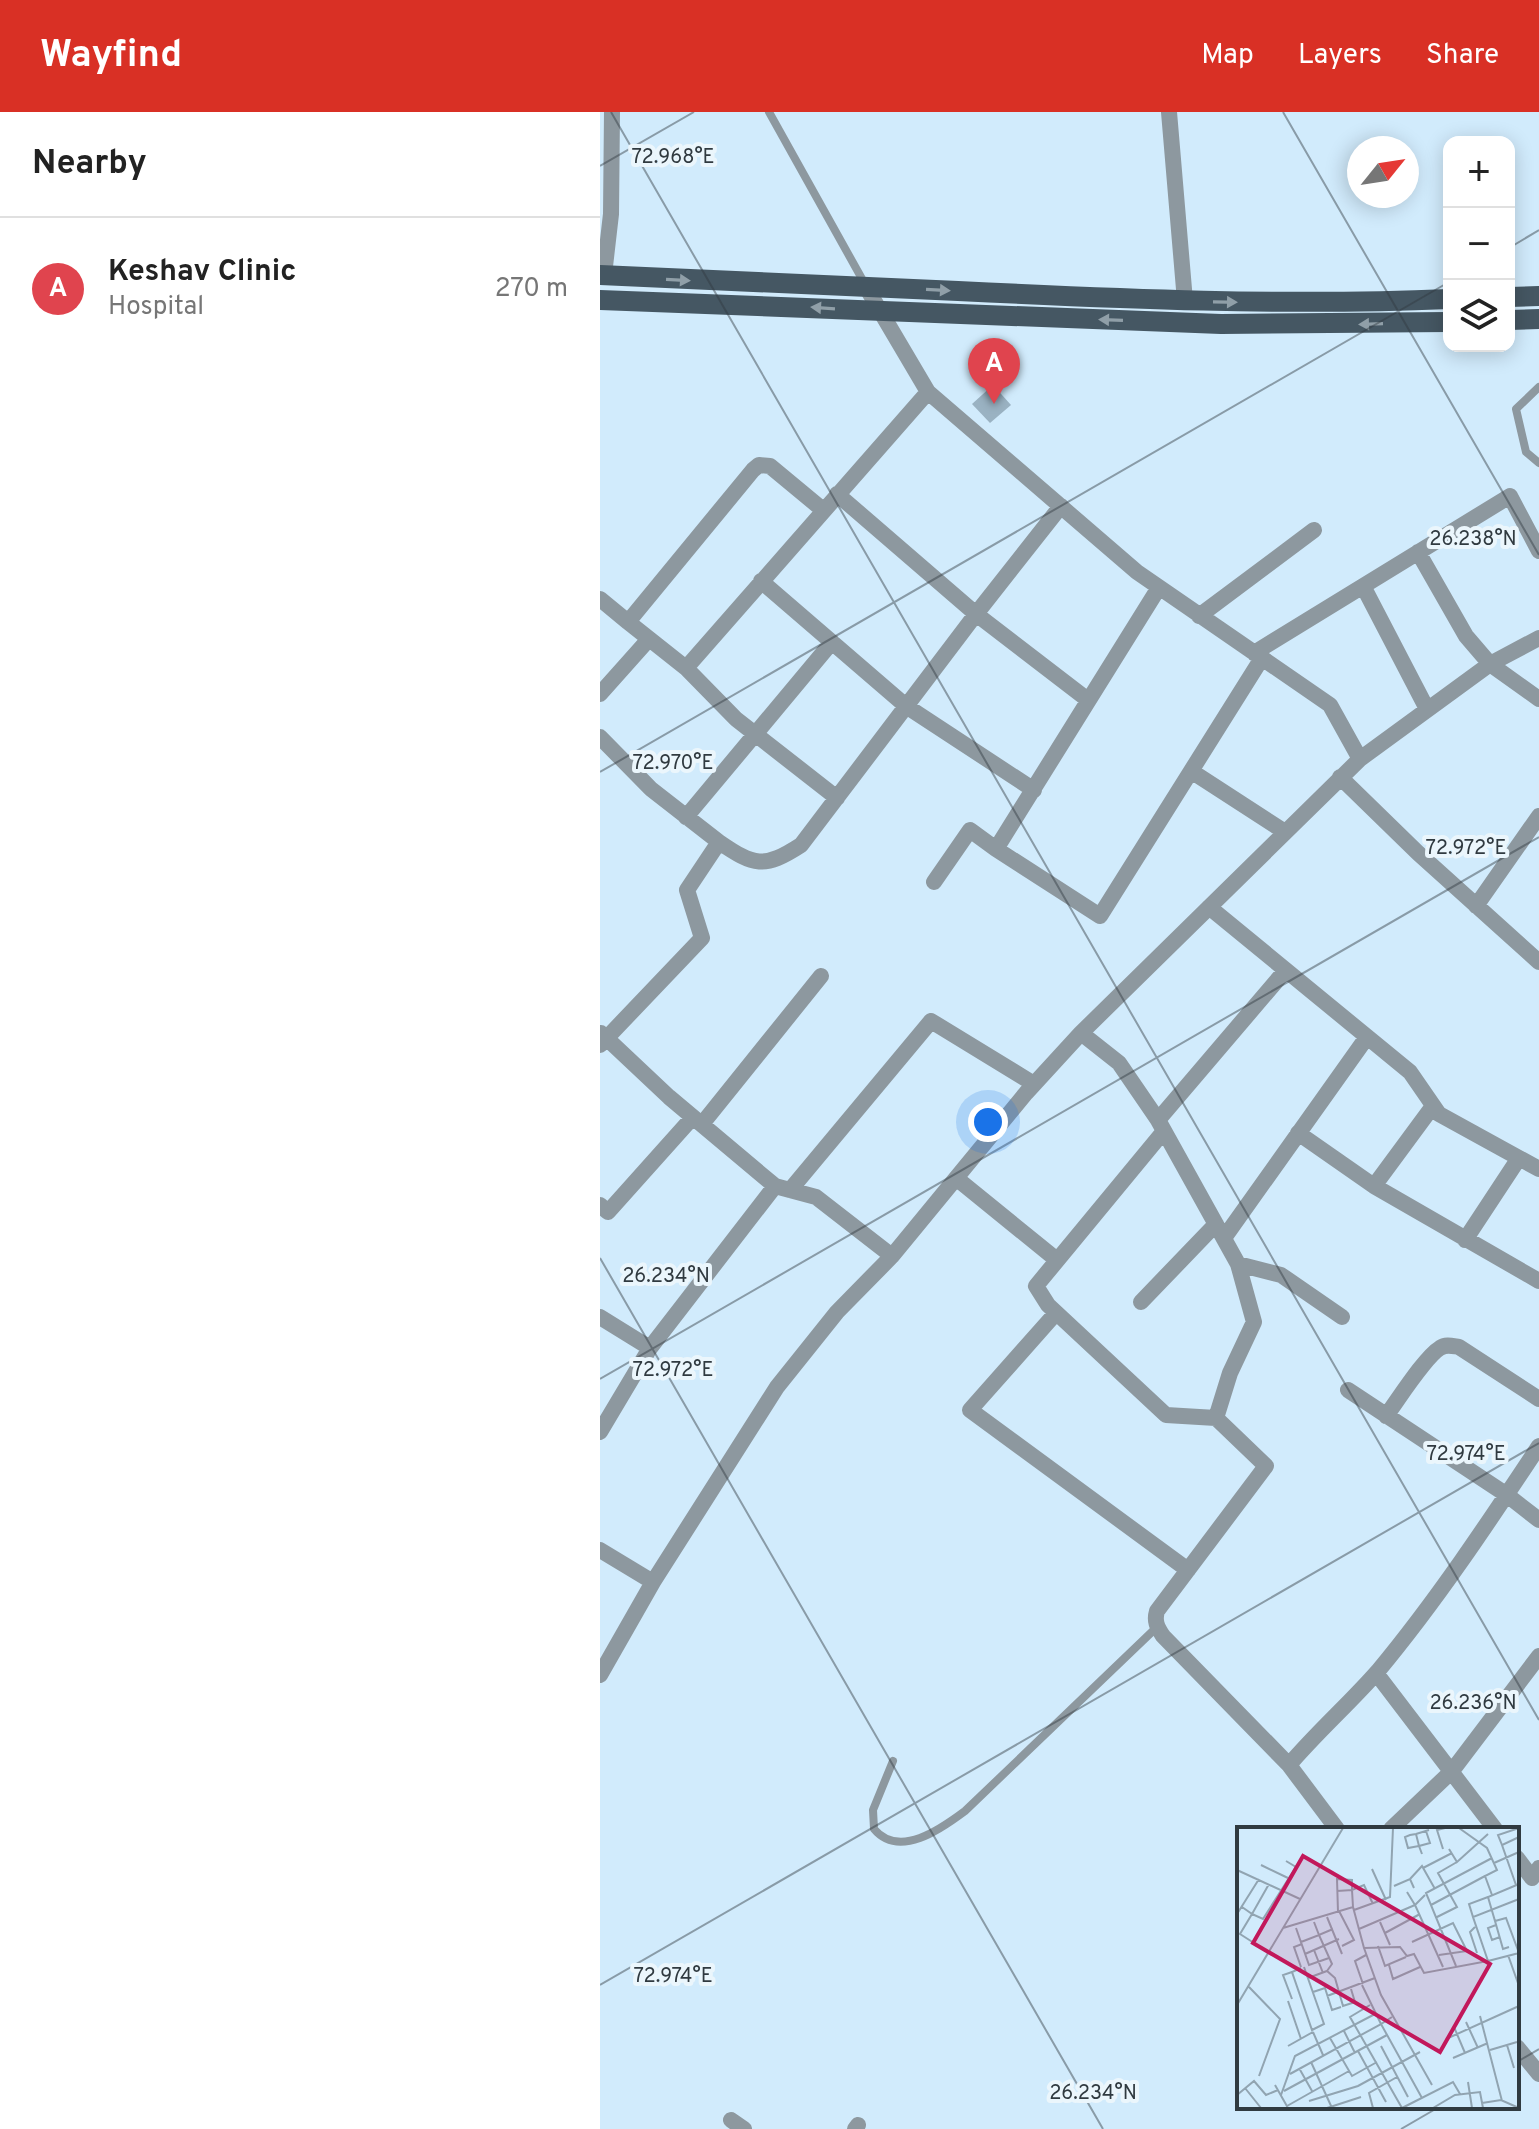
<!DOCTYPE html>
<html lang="en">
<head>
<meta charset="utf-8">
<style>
  :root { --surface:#fff; --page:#f6f6f6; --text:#222; --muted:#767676; --line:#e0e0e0; --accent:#d93025 }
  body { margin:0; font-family:Overpass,sans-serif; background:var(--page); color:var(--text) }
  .controls { position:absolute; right:24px; top:24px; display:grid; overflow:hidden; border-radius:16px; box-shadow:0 4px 20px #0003 }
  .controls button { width:72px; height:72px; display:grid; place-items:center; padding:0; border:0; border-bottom:2px solid var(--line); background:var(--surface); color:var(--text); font:40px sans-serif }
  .compass { position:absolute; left:747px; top:24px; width:72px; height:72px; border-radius:50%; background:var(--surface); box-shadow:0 4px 20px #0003; rotate:60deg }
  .you { position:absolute; left:388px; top:1010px; width:28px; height:28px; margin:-20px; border:6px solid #fff; border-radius:50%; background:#1a73e8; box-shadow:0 0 0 12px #1a73e833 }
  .badge { display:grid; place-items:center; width:52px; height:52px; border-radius:50%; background:var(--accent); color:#fff; font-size:26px; font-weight:700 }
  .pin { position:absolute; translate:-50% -66px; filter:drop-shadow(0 2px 4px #0008) }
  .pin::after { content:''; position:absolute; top:42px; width:28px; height:24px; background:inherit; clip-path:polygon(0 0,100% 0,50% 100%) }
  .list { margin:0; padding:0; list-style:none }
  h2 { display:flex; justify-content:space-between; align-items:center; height:104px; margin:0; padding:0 32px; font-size:34px }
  h2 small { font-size:26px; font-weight:400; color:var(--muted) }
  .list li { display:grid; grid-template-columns:52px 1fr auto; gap:24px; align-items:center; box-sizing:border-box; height:144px; padding:0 32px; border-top:2px solid var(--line) }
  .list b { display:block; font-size:30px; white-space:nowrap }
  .list p { margin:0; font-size:26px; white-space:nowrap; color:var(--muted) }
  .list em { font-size:26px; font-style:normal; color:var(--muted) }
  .icon { flex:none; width:44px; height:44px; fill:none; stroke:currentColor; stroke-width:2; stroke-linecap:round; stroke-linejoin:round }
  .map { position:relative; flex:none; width:939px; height:2017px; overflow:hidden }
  header { display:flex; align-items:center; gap:48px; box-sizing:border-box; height:112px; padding:0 40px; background:var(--accent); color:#fff }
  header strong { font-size:38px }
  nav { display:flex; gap:44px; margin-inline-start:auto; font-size:28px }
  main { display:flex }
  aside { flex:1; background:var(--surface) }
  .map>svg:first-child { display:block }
</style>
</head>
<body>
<header>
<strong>Wayfind</strong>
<nav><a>Map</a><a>Layers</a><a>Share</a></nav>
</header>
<main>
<aside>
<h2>Nearby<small></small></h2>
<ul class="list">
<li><span class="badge" style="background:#e0444e">A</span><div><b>Keshav Clinic</b><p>Hospital</p></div><em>270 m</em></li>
</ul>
</aside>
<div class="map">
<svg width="939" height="2017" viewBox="0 0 939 2017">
  <rect width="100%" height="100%" fill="#d1ebfc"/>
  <path fill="#9ab2c2" d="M393 273 411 293 390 311 372 292Z"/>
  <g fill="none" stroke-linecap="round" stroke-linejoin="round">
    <path stroke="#8d989f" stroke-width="8" d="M169 0 266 174
      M939 275 916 297 926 340 939 351
      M293 1649 273 1698 274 1717C299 1747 341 1717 365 1699L557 1515"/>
    <path stroke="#8d989f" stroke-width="16" d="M569 0 585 189
      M4 163 11 102 12 0
      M266 175 328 280 537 460 730 593 760 647 481 921 519 951 558 1008 638 1152 654 1210 630 1261 616 1306 666 1354 557 1499C554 1509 557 1515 563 1524L689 1653 737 1717
      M461 394 376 502 488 588
      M161 469 306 594 434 678
      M763 474 827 597
      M0 487 28 510
      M599 504 714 418
      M939 526 890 552 939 587
      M654 541 910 384 939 439
      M86 556 28 510 153 358 159 353 170 354 223 398
      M0 582 49 527
      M0 625 51 677 119 730 87 778 102 826 0 933
      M760 647 890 552 866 524 818 440
      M591 659 685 720
      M740 665 818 741 939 850
      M237 686 136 607 86 556 328 280
      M86 705 232 530
      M119 730C154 754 164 757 201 733L376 502 237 382
      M396 737 500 804 662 546
      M334 770 370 718 396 737 558 477
      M876 794 939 704
      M609 795 810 960 839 1002 939 1057
      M1 921 69 985 175 1074 216 1085 292 1144
      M558 1008 685 859
      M102 1012 221 864
      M564 1019 436 1174 448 1193 566 1303 616 1306
      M698 1021 774 1074 939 1169
      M356 1066 457 1148
      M774 1074 833 994
      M190 1078 331 909 434 972
      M0 1093 8 1100 93 1005
      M624 1126 767 925
      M865 1128 919 1046
      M638 1152 681 1163 742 1205
      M541 1190 616 1112
      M456 1201 370 1298 588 1458
      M0 1205 50 1236
      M748 1278 907 1383 939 1408
      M786 1304C798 1288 825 1245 840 1236 846 1232 852 1234 859 1235L939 1287
      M0 1320 50 1236 175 1074
      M0 1438 53 1470
      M776 1561 895 1717
      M0 1563 53 1470 177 1275 237 1200 292 1144 426 981 481 921
      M689 1653C717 1620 750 1591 778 1559 837 1488 888 1411 939 1334
      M791 1717 852 1659 939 1544
      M917 1746 932 1766 939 1756
      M917 1935 939 1962
      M131 2008 144 2017
      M255 2017 258 2013"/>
    <path stroke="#455763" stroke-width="20" d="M0 163C119 169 238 174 358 179 522 187 685 194 849 187
      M909 185 939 184
      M0 188 621 212 849 210
      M909 208 939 207"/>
  </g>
  <defs><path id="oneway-solid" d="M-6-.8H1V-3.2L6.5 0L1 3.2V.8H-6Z" transform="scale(2)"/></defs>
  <g fill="#909fa8">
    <use href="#oneway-solid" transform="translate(78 168) rotate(3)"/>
    <use href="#oneway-solid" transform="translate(338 178) rotate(3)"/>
    <use href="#oneway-solid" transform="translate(625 190) rotate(1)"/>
    <use href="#oneway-solid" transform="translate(223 196) rotate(-176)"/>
    <use href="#oneway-solid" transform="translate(511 208) rotate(-178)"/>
    <use href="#oneway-solid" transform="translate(771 212) rotate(178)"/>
  </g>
  <path fill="none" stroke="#303a40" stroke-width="2" stroke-opacity="0.45" d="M11 0 939 1608M683 0 939 443M0 54 94 0M909 136 939 118M0 660 849 170M0 1146 503 2017M0 1267 939 725M0 1873 939 1331M917 1950 939 1937M801 2017 839 1995"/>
  <g transform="translate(637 1715)">
    <rect width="282" height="282" fill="#d1ebfc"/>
    <path fill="none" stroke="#91a4b1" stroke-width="2" d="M222 1 250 21 260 43 248 49 255 68M179 7 182 19 171 21 168 10 173 8 179 7 192 3M265 18 261 8 282 1M206 22 200 3 208 1M212 22 220 35 251 7M185 27 182 19 193 16 189 4M257 36 282 25M24 38 51 51M186 41 215 26M135 42 149 73M0 43 63 72M173 52 185 39 198 62M32 57 15 87 26 92 59 40 49 34M279 58 265 18 282 10M157 59 173 52 177 61M100 64 115 63 116 80M188 68 178 78 206 140M194 78 248 49M5 80 15 87 3 107 31 125M117 83 153 70 156 1M102 84 117 113 105 119M101 85 100 52 115 53V63L127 58 136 77M0 87 22 52M90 90 105 127M200 90 220 80 201 46 220 35M236 90 232 77 251 70M258 94 266 122 272 120M77 95 82 108 96 102M143 95 153 118M259 98 251 101 255 113 263 110M238 100 233 105 240 126M46 101 116 80 127 121 163 120 170 129 177 127 187 146 251 134 236 90 282 72M59 101 72 138 92 131M122 102 178 78 170 65M148 106 183 87M64 115 82 108 95 137 90 144M175 115 216 96 230 124 202 128M141 119 148 139 169 130M127 121 144 168 195 258M77 123 86 146M68 127 102 112M271 128 282 159M251 134 282 126 269 91 258 94 251 70 282 57M152 138 156 152 183 140M219 139 189 66 255 31M64 140 57 120 65 117M64 141 55 145 75 203 87 197 67 140M55 145 46 148 55 172M71 151 90 144 98 151 106 179 118 175 114 162M126 157 118 134 129 128M125 158 144 197 155 190M12 160 43 192 22 249M76 165 88 161 95 183 104 180M90 169 138 151M51 174 64 212M0 178 106 1M133 178 113 190 165 281M243 189 265 274M229 195 241 221M217 200 228 226M107 204 118 226M76 205 86 228M93 211 115 249 140 235M209 212 282 179M270 218 277 241M51 219 76 205M144 219 171 270M253 223 280 215M121 224 149 275M216 231 251 216M74 235 95 281M62 241 75 264M53 247 144 197 185 271M231 255 235 281M38 258 51 281M8 261 24 281M47 264 150 208M0 268 17 254 29 268 41 263M44 268 58 229 138 187M72 274 121 259 183 225M245 276 264 273 282 281M50 279 112 244M90 281 124 270M136 281 132 266 160 250M165 281 216 255 223 267M196 281 218 268 243 265 246 281"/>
    <path fill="#c2185b" fill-opacity="0.15" stroke="#c2185b" stroke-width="4" d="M66 29 253 137 203 225 16 116Z"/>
    <rect width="282" height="282" fill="none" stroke="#303a40" stroke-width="4"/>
  </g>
  <g font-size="20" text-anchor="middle" fill="#303a40" stroke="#ebf6fc" stroke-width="8" stroke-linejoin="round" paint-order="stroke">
    <text x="73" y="51">72.968°E</text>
    <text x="873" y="433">26.238°N</text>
    <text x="73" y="657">72.970°E</text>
    <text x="866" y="742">72.972°E</text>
    <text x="66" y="1170">26.234°N</text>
    <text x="73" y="1264">72.972°E</text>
    <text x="866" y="1348">72.974°E</text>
    <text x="873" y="1597">26.236°N</text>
    <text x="73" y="1870">72.974°E</text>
    <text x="493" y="1987">26.234°N</text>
  </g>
</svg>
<div class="controls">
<button>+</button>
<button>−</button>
<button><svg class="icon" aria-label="layers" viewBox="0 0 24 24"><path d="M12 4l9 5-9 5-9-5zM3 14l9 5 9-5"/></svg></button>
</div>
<svg class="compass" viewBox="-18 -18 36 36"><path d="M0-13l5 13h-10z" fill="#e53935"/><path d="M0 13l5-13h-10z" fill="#767676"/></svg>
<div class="you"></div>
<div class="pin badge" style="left:394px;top:292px;background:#e0444e">A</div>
</div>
</main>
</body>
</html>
